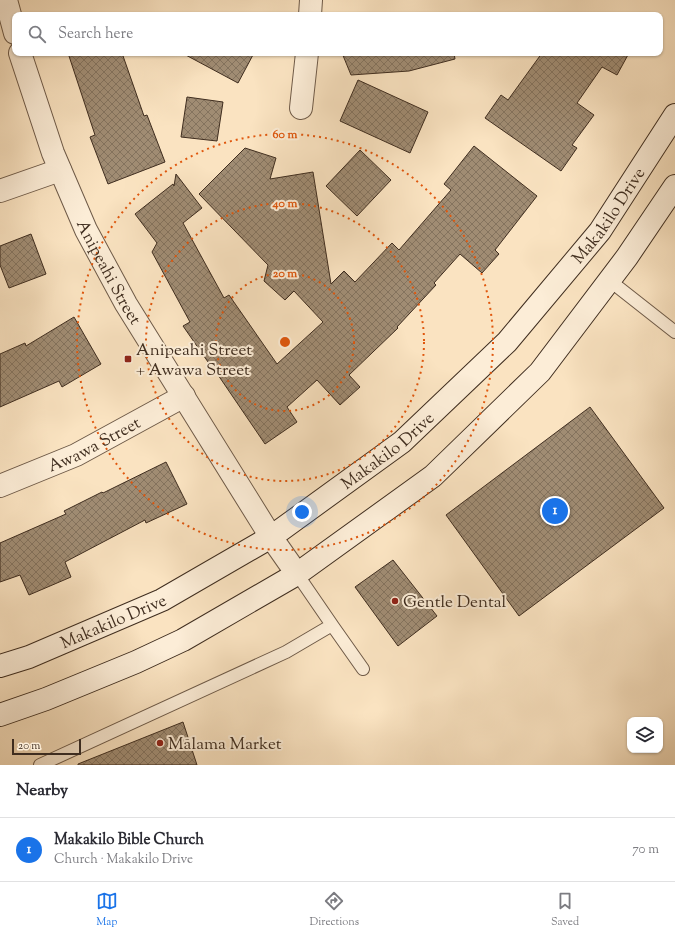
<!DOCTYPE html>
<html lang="en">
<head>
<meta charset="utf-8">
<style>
  :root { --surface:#fff; --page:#f7f7f7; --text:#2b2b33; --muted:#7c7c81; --line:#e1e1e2; --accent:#1a73e8 }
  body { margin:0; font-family:"Sorts Mill Goudy",serif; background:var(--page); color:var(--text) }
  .controls { position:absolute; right:12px; bottom:12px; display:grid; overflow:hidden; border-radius:8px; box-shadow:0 1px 3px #0004 }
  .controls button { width:36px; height:36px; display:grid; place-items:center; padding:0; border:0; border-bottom:1px solid var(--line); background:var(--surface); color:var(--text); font:20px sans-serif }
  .scale { position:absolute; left:12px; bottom:10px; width:69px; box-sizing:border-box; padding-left:4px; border:2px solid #3f2d1f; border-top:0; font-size:11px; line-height:14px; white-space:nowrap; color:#3f2d1f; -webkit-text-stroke:3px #fcedd7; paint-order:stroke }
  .you { position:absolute; left:302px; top:512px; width:14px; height:14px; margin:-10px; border:3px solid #fff; border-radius:50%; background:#1a73e8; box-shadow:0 0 0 6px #1a73e833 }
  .badge { display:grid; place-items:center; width:26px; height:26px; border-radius:50%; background:var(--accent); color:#fff; font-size:13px; font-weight:700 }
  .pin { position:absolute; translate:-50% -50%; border:2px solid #fff; box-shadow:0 1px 4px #0006 }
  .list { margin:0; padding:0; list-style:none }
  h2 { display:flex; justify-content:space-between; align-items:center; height:52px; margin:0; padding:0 16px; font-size:17px }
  h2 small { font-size:13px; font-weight:400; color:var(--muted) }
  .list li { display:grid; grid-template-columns:26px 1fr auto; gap:12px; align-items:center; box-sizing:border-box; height:64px; padding:0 16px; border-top:1px solid var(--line) }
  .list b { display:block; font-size:15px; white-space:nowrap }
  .list p { margin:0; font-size:13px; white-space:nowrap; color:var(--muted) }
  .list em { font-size:13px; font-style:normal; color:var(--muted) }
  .icon { flex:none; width:22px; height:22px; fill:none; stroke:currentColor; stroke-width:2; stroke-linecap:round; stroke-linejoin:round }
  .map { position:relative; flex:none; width:675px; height:765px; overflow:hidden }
  .search { position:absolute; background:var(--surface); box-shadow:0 1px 3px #0004; left:12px; right:12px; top:12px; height:44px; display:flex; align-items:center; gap:10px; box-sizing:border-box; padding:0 14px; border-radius:8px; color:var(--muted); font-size:15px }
  .sheet { height:116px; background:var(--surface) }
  nav { display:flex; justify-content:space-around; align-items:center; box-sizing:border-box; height:56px; border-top:1px solid var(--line); background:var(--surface); font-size:11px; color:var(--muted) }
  nav a { display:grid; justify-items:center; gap:2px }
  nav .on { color:var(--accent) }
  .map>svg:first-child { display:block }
</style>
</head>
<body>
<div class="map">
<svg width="675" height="765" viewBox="0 0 675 765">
  <defs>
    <pattern id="building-cross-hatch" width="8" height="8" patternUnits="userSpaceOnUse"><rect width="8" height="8" fill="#a08c73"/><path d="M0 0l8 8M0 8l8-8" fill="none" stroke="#84735e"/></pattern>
  </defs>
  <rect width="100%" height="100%" fill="#fae3c1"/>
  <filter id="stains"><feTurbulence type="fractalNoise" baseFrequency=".005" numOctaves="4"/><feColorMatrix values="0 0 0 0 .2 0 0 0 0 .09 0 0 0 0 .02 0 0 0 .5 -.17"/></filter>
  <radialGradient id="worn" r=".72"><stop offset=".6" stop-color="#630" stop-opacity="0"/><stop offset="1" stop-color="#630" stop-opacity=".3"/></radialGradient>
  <path fill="url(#building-cross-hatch)" stroke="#3f2d1f" d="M68 53H122L144 116 147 115 165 162 108 184 90 137 95 135Z
    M182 53H254L238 83Z
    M342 53H454L455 59 409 71 351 75Z
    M542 53H629L617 75 602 67 577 103 594 115 572 145 577 148 561 171 485 118 501 95 508 100Z
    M358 80 428 112 410 153 340 121Z
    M187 97 223 102 217 141 181 137Z
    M474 146 537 196 495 250 499 254 482 273 460 254 434 283 436 285 397 327 398 328 349 375 360 387 340 405 317 380 287 407 297 422 265 444 216 372H215L183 326 190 322 152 252 157 243 135 214 173 184 174 186 176 174 202 208 183 223 224 298 229 295 277 364 323 322 294 291 285 300 264 281 268 265 199 194 245 148 276 158 270 179 313 172 331 284 344 271 355 282 392 243 399 250 451 190 444 184Z
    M360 150 391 180 357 216 326 186Z
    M31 234 46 274 9 288 0 265V246Z
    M74 317 101 364 62 387 59 381 0 407V354L25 343 26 346Z
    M590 407 664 508 519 616 446 515Z
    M166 462 187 504 146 523 145 520 65 562 71 577 29 595 20 575 0 582V543L66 514 64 511 102 492 103 493Z
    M393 560 437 616 398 646 355 587Z
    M183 722 197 765H78V764Z"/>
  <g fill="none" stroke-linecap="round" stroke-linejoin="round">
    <g stroke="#6e5a48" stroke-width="14">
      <path id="service" d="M609 280 675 332
        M332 625 363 669
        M40 765 286 652 332 625 297 574"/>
    </g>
    <g stroke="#6e5a48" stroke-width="24">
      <g id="minor">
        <path d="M310 15 311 0"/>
        <path d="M301 108 307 53"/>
        <path d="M0 191 60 170"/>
        <path id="s1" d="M0 486 76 455 184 396"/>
      </g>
    </g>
    <g stroke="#6e5a48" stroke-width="24">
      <g id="tertiary">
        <path d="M6 0 15 33"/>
        <path id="s2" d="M20 53 53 153 86 230 126 304 271 537 297 574"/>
      </g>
    </g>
    <g stroke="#3f2d1f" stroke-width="24">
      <g id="secondary">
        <path id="s3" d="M0 666 29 657 162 600 271 537 402 442 507 342 600 231 675 115"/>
        <path d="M0 715 46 699 136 662 183 640 297 574 433 476 540 372 627 257 675 186"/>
      </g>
    </g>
    <use href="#service" stroke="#fcedd7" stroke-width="12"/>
    <use href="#minor" stroke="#fcedd7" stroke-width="22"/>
    <use href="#tertiary" stroke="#fcedd7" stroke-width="22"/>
    <use href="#secondary" stroke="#fcedd7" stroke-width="22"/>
  </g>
  <g fill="none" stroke="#e0570d" stroke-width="2" stroke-dasharray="2 4">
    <circle cx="285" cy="342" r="69"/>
    <circle cx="285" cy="342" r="139"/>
    <circle cx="285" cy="342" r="208"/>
  </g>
  <g fill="#8f2418" stroke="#fcedd7" stroke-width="1.5">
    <rect x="124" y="355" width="8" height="8" rx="2"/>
    <circle cx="395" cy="601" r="4"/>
    <circle cx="160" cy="743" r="4"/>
  </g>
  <g text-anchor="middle" stroke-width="4" stroke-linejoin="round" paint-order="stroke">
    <g font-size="17" fill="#3f2d1f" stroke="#fcedd7">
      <text dy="6" stroke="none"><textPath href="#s3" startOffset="770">Makakilo Drive</textPath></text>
      <text dy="6" stroke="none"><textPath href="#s2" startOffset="237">Anipeahi Street</textPath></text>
      <text dy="6" stroke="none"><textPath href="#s1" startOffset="103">Awawa Street</textPath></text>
      <text dy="6" stroke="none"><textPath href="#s3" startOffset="446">Makakilo Drive</textPath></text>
      <text dy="6" stroke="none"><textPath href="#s3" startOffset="122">Makakilo Drive</textPath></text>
    </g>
    <g font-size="17" fill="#3f2d1f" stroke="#fcedd7" text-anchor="start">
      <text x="136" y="355">Anipeahi Street<tspan x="136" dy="20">+ Awawa Street</tspan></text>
      <text x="403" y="607">Gentle Dental</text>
      <text x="168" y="749">Mālama Market</text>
    </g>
  </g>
  <circle cx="285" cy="342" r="6" fill="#e0570d" stroke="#fcedd7" stroke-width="2"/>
  <g font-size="12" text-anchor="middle" font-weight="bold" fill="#e0570d" stroke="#fcedd7" stroke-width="4" stroke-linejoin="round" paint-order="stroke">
    <text x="285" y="138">60 m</text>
    <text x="285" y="207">40 m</text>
    <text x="285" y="277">20 m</text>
  </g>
  <rect width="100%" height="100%" filter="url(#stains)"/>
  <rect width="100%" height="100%" fill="url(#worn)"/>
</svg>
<div class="controls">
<button><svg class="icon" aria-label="layers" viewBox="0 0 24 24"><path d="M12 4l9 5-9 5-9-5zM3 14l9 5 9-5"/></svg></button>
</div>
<div class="scale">20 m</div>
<div class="you"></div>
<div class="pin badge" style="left:555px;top:511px">1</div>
<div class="search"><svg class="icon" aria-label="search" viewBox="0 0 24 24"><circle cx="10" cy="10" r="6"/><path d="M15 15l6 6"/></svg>Search here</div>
</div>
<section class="sheet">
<h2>Nearby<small></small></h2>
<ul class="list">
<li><span class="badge">1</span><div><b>Makakilo Bible Church</b><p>Church · Makakilo Drive</p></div><em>70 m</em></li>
</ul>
</section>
<nav>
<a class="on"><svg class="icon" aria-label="map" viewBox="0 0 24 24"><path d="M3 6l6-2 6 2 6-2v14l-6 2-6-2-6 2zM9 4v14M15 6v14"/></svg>Map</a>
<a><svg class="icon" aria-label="directions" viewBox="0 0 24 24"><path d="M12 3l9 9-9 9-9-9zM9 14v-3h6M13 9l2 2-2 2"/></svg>Directions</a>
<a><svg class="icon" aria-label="saved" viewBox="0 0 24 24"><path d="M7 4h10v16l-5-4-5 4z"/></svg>Saved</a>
</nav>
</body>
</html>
